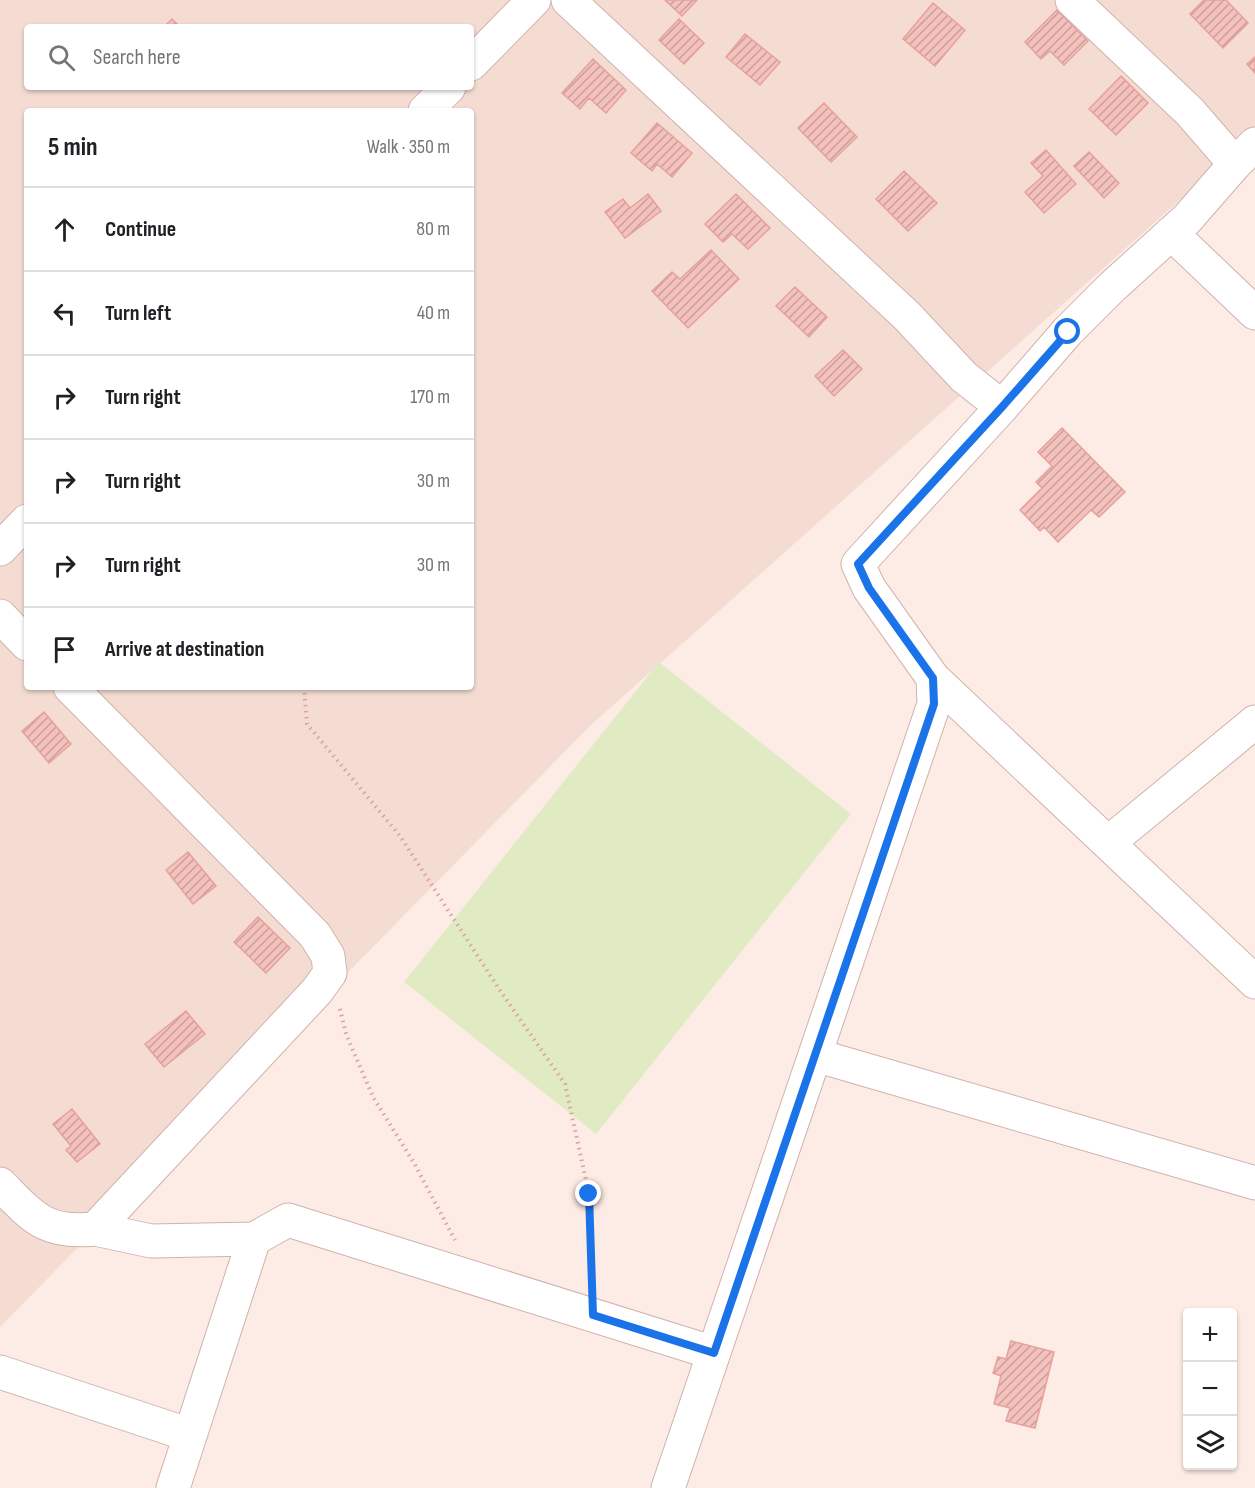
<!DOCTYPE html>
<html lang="en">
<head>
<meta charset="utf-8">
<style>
  :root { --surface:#fff; --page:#f6f6f6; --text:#202124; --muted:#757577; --line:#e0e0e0 }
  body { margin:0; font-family:"Sofia Sans Condensed",sans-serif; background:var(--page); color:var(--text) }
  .controls { position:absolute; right:18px; bottom:18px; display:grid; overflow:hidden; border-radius:6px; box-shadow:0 2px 4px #0004 }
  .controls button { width:54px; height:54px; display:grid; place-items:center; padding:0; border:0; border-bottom:2px solid var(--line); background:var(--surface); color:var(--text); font:30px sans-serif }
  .stop { position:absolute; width:18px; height:18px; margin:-14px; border:4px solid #1a73e8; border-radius:50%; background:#fff }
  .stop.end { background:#1a73e8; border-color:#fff; box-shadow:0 2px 6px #0008 }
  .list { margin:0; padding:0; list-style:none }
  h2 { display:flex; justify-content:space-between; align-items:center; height:78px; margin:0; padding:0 24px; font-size:26px }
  h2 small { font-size:20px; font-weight:400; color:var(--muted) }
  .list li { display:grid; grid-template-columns:39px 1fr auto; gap:18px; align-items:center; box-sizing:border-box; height:84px; padding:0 24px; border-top:2px solid var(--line) }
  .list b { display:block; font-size:22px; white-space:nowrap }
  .list em { font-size:20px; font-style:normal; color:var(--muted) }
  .icon { flex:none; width:33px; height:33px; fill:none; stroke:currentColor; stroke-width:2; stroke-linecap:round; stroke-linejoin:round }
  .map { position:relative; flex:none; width:1255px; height:1488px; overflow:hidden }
  .search { position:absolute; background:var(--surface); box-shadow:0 2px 4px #0004; left:24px; top:24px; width:450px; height:66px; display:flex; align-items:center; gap:15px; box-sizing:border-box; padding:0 21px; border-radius:6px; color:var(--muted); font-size:22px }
  .panel { position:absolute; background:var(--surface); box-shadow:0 2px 4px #0004; left:24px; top:108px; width:450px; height:582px; border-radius:6px }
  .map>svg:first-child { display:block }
</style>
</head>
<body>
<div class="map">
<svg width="1255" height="1488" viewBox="0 0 1255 1488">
  <defs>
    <pattern id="building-hatch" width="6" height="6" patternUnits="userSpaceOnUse" patternTransform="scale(1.5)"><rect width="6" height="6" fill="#f4c1bc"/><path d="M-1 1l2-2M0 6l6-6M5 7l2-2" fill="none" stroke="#ca9f9b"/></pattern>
  </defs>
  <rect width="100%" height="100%" fill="#fdece5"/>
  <path fill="#f5dcd3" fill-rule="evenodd" d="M0 0H1255V133L591 725 0 1327ZM27 27H471V87H27ZM27 111H471V687H27Z"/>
  <path fill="#e0ebc3" d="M659 662 851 814 596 1134 404 982Z"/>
  <path fill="url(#building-hatch)" stroke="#e7a19c" stroke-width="1.5" d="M665 0H697L682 16Z
    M1204 0H1226L1248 23 1223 48 1190 14Z
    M933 3 965 30 935 66 903 39Z
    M1057 10 1088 41 1064 65 1050 51 1041 59 1025 42Z
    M172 19 180 27H164Z
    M679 19 704 43 684 64 659 40Z
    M745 34 780 62 760 85 726 57Z
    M1255 57V73L1247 64Z
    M593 59 626 90 606 113 589 98 580 109 562 93Z
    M1121 76 1148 103 1116 135 1089 109Z
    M824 103 857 137 831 162 798 128Z
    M657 123 692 153 672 177 657 164 652 171 631 153Z
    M1046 150 1076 184 1044 213 1025 192 1043 176 1031 163Z
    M1089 152 1119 183 1104 198 1074 166Z
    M904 171 937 203 908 231 876 199Z
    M648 194 661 211 625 238 605 212 623 199 630 208Z
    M736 194 770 228 748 249 732 234 723 242 705 224Z
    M711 250 739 279 688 328 652 291 672 272 680 279Z
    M795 287 827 317 809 337 776 306Z
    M843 350 862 369 834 396 815 376Z
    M1062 428 1125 492 1099 517 1091 510 1058 542 1044 527 1040 531 1020 510 1042 488 1036 482 1052 466 1038 452Z
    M44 712 71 744 49 763 22 731Z
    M188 852 216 886 193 904 166 870Z
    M258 917 290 948 266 973 234 942Z
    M186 1011 205 1034 164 1067 145 1044Z
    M72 1109 100 1144 77 1162 66 1150 71 1146 53 1124Z
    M1011 1341 1054 1352 1035 1428 1006 1421 1010 1408 994 1404 1001 1376 993 1373 998 1357 1006 1359Z"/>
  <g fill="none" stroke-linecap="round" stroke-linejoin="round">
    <g stroke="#d1b2ad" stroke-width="35">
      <path id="street" d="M568 0 907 316 964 377 1002 407 1067 332 1112 287 1187 219 1235 164 1190 112 1072 0
        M471 64 534 0
        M425 111 449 87
        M1235 164 1255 144
        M1171 233 1255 313
        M0 549 27 521
        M0 616 27 644
        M933 678 1255 982
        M1108 843 1255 722
        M815 1055 1255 1183
        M0 1184C33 1217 44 1234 95 1229L317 991 330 973 328 956 315 935 70 687
        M95 1229 151 1241 254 1239
        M0 1372 190 1435
        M173 1488 254 1239 288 1220 714 1353
        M668 1488 934 704 933 678 869 588 858 564 1002 407"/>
    </g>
    <path stroke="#d9a39f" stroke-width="4" stroke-dasharray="1.5 4.5" stroke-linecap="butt" d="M304 687 307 724 400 836 499 989 565 1084 589 1194 592 1284
      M340 1009 346 1034 373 1097 414 1163 455 1240"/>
    <use href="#street" stroke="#fff" stroke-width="33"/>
  </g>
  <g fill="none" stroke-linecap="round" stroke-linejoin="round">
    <path stroke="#1a73e8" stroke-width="8" d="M589 1194 593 1315 714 1353 934 704 933 678 869 588 858 564 1002 407 1068 332"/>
  </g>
</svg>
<div class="controls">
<button>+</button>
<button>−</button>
<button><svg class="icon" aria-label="layers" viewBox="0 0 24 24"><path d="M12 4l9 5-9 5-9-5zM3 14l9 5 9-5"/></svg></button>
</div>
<div class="stop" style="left:1068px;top:332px"></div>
<div class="stop end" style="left:589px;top:1194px"></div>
<div class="search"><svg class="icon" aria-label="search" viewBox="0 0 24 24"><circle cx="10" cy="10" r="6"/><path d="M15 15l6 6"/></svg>Search here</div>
<section class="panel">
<h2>5 min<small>Walk · 350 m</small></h2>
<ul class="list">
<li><svg class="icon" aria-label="ahead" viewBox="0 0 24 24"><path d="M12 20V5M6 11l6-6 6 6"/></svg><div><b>Continue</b></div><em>80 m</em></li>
<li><svg class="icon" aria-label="left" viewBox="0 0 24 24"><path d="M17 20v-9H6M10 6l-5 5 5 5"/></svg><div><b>Turn left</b></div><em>40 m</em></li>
<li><svg class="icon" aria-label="right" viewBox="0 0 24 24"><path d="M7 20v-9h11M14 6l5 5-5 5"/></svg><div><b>Turn right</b></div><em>170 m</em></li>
<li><svg class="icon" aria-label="right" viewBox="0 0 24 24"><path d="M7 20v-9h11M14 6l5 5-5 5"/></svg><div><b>Turn right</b></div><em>30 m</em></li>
<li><svg class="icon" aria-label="right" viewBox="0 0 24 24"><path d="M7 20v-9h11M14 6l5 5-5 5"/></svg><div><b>Turn right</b></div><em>30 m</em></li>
<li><svg class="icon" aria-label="arrive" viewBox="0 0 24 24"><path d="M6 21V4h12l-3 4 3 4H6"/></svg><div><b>Arrive at destination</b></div></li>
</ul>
</section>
</div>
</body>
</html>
